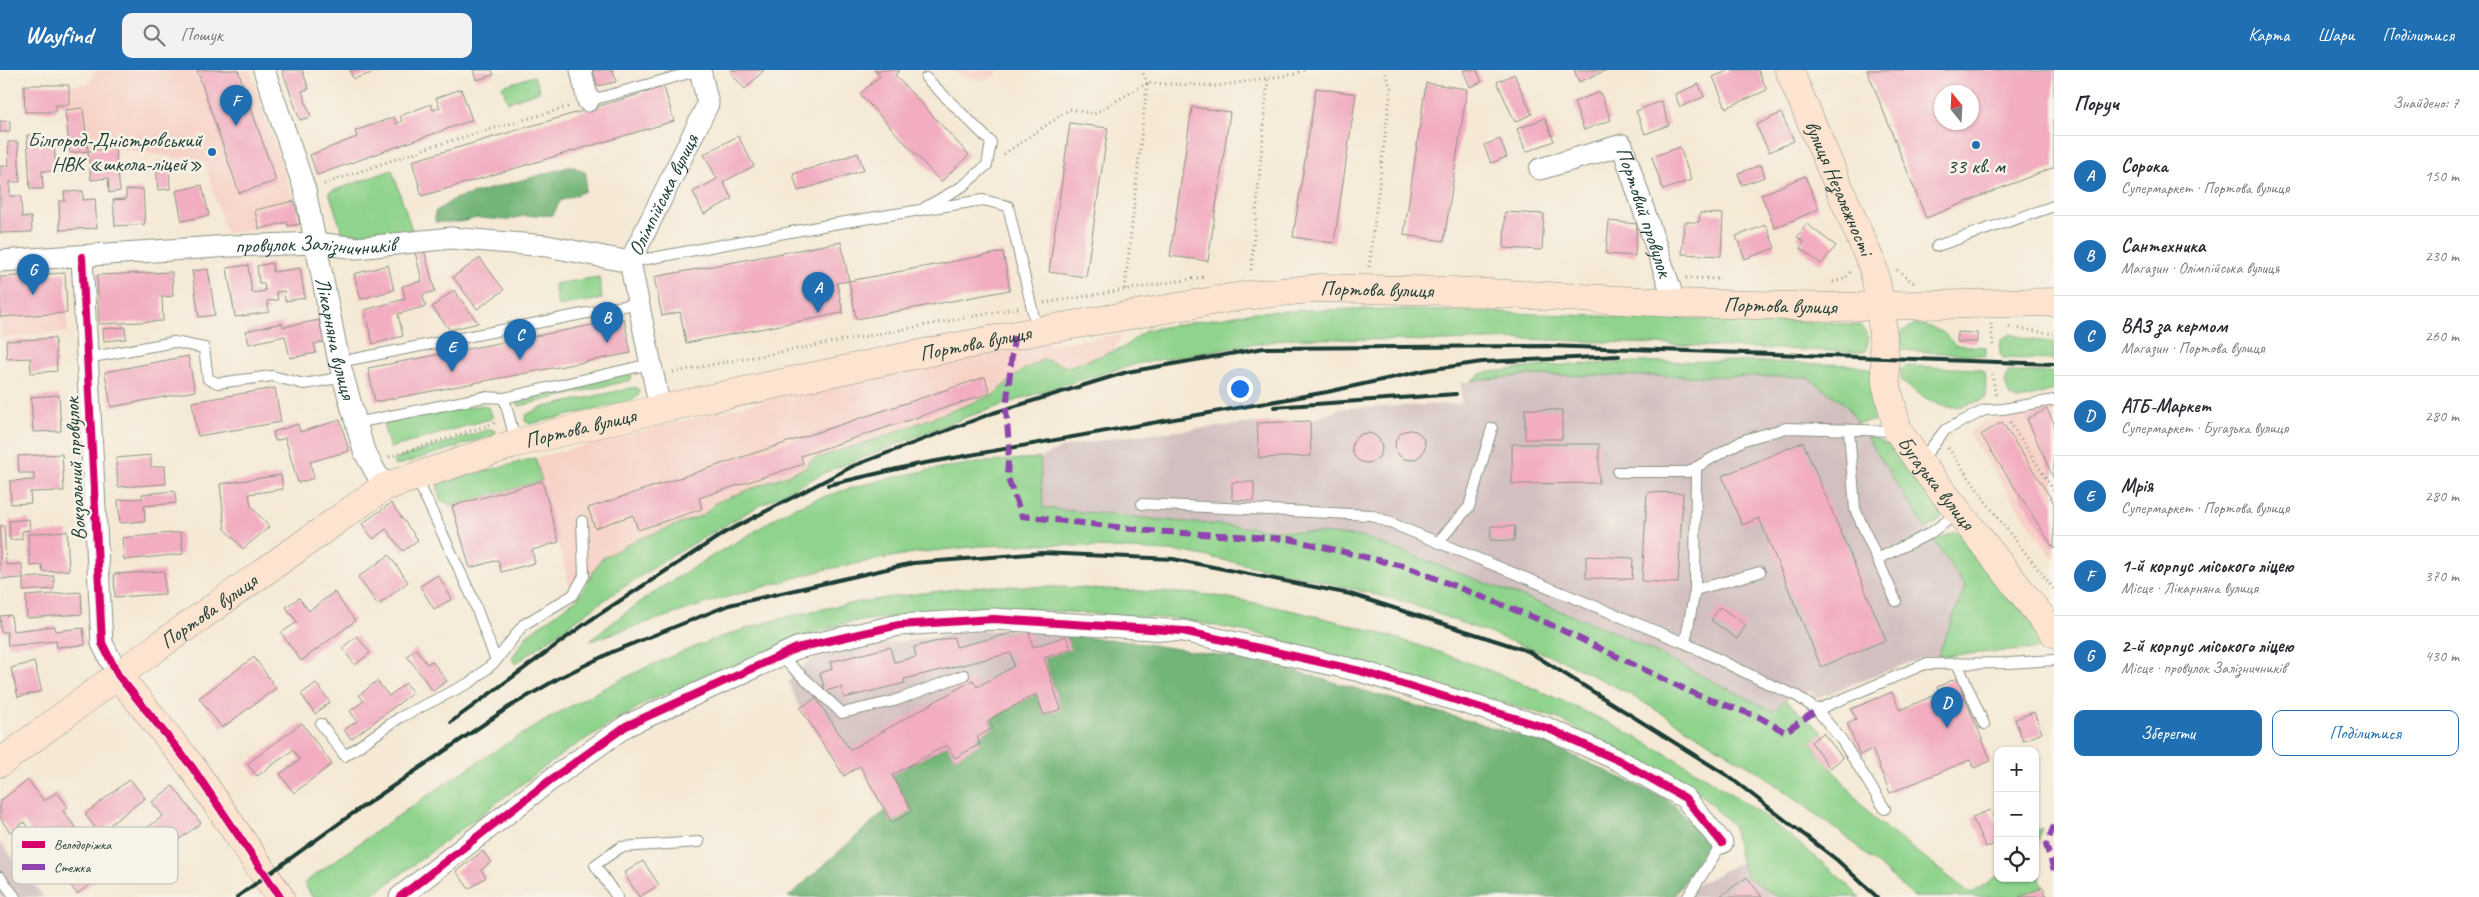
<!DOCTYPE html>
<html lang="uk">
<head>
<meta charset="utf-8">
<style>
  :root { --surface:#fff; --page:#f2f2f3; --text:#2b2b33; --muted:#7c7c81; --line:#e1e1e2; --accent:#1f6fb2 }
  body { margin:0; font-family:Caveat,sans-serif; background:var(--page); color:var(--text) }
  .controls { position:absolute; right:15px; bottom:15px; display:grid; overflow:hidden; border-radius:10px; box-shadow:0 1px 4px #0004 }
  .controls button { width:45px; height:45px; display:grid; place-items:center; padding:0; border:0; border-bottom:1px solid var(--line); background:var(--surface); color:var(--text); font:25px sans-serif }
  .compass { position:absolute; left:1934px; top:15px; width:45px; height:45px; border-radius:50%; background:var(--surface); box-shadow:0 1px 4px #0004; rotate:342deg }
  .you { position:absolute; left:1239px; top:318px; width:18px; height:18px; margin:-12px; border:4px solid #fff; border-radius:50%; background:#1a73e8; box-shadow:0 0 0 8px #1a73e833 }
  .badge { display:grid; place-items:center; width:32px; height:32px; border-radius:50%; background:var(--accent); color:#fff; font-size:16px; font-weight:700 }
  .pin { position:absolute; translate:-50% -41px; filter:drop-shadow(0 1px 2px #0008) }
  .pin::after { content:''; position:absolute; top:26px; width:18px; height:15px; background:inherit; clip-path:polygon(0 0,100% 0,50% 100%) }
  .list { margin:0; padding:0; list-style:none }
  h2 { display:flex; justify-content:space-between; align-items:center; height:65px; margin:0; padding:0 20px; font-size:21px }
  h2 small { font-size:16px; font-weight:400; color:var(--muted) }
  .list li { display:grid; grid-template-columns:32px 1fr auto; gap:15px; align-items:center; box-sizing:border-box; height:80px; padding:0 20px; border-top:1px solid var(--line) }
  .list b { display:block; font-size:19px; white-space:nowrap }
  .list p { margin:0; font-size:16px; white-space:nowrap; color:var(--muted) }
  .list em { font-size:16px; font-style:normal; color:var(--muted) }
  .actions { display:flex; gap:10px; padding:15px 20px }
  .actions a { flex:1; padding:11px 0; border:1px solid var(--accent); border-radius:10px; text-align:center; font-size:18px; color:var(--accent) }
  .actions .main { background:var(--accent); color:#fff }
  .icon { flex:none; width:28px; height:28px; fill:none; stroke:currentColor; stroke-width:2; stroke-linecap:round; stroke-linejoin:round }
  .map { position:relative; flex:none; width:2054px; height:827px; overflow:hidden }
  header { display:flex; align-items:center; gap:30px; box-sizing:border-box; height:70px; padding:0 25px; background:var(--accent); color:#fff }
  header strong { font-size:24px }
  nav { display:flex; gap:28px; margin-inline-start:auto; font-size:18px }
  .search { width:350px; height:45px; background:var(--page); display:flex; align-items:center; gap:12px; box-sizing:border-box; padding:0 18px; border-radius:10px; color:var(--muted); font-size:19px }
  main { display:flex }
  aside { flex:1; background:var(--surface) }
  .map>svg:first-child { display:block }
</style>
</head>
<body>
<header>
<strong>Wayfind</strong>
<div class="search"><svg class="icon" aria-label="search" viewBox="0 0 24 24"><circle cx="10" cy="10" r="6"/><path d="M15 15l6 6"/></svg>Пошук</div>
<nav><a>Карта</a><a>Шари</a><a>Поділитися</a></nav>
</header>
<main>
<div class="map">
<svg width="2054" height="827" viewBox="0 0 2054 827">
  <rect width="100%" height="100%" fill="#f7f3e8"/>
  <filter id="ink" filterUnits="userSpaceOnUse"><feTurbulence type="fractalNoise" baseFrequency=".02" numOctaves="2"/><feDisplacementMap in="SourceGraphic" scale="10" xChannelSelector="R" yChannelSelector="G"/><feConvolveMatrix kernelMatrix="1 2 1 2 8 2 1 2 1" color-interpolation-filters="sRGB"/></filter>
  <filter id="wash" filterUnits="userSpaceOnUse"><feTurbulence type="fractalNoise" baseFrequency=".0096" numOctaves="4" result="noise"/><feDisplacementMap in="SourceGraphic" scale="20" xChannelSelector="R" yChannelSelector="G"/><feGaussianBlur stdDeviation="1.12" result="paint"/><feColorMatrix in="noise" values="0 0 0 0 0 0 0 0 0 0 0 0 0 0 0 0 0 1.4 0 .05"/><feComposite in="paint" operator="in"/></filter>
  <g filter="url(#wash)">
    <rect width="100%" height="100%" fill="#f5e9d5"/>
    <path fill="#f7d1c6" d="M96 0H250L294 131 255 140 259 159 226 163 204 92 115 78 70 83 65 40 69 39V15L89 14Z
      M953 0H1000L993 7 981 11 957 4Z
      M65 203 68 262 0 268V207Z
      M1122 264 1113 283 829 397 570 518 535 388 902 296Z
      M2049 335H2054V490L1968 364 1984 351Z"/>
    <path fill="#d2bfbf" d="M1527 305 1807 307 1846 335 1965 517 1938 586 1921 588 1817 628 1810 621 1785 630 1773 641 1610 560 1300 460 1174 451 1043 438 1040 388 1061 378 1112 368 1157 363 1257 353 1310 351 1343 338 1461 334V312Z
      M1028 559 1066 566 1071 579 1044 588 1061 639 1044 645 1037 624 989 650 993 658 980 674 955 688 947 675 893 705 912 741 892 753 860 696 844 706 800 638 788 612 809 591 832 581 978 561Z
      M0 772 9 783 44 827H0Z
      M1741 792 1747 807 1778 827H1674Z"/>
    <path fill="#8fd38c" stroke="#578860" d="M534 6 540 21 508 32 502 16Z
      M392 100 412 160 343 165 329 122Z
      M599 207 602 229 558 236 554 214Z
      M1354 239C1455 240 1555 245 1656 248 1724 250 1792 249 1860 255L1869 267 1866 281 1856 282 1528 269 1440 271 1293 268 1140 293 1053 318 964 348 826 402 755 438 670 487 610 526 515 594 512 588 527 565 578 528 601 489 636 470 703 445 715 433 807 397 811 390 871 371 993 325 1020 302 1043 289 1068 297 1123 278 1146 260 1255 242Z
      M1914 254C1931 256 1945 260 1955 275L1986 277V286L1900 280 1901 263Z
      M2010 264 2030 270 2054 272V290L2003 288 2000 284 2001 270Z
      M1732 291 1851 295 1872 300 1879 350 1857 353 1846 335 1807 307 1527 305 1471 311 1483 303 1543 296 1638 292Z
      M1906 296 1976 299 1985 301 1986 328C1945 346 1936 335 1902 312L1900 300Z
      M2008 302H2054V320L2018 330 2010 326 2005 313Z
      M627 304 632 305 631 310 519 336 516 332 519 329Z
      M636 317 640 321 637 327 624 333 530 354 525 351 526 345 540 338Z
      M482 335 489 338 493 348 390 378 384 358 385 353Z
      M490 359 496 361 494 365 395 396 393 393 395 389Z
      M1866 366C1876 368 1889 374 1898 380 1907 387 1936 433 1942 445L1940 450 1926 459Z
      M535 388 542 411 452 436 440 430 437 414Z
      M1040 388 1043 438 1174 451 1364 467 1610 560 1773 641 1785 630 1823 663 1811 673 1874 749 1971 824 1998 805V808H2035V761L2042 758C2033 784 2036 802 2047 827H1914L1843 764 1754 699 1628 623 1559 589 1405 532 1305 507 1185 482 1043 474 981 476 913 483 827 499 717 530 590 571C638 530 692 497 747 466 765 455 783 441 803 434 879 406 959 392 1040 388Z
      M1955 462 1965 466 2037 560 2041 573 2036 579 1938 586 1965 517 1934 471Z
      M983 516C1040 516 1097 518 1155 522 1176 523 1197 523 1217 526 1442 563 1695 667 1860 827H1778L1747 807 1741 792 1733 756 1698 722 1557 648 1258 564 1180 549 986 537 848 552 785 574 649 631 569 679 370 827H312L304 813C440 715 586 609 748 558 824 534 904 525 983 516Z"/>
    <path fill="#73b578" stroke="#497956" d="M572 96 586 103 585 121 560 131 553 145 523 146 507 150 477 148 460 152H435V142L454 129Z
      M1066 566 1125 571 1263 592 1546 673 1670 731 1709 772 1674 827H788L885 741 892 752 912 741 892 705 947 675 955 688 980 674 977 667 993 658 989 650 1036 624 1044 645 1061 639 1044 588 1070 579Z"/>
    <g id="blocks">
      <path fill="#f2adc1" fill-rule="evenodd" d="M197 0H238L276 111 239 123Z
        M282 0H302L309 19 302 21 311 47 300 50Z
        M350 0H381L353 9Z
        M473 0H492L494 5 476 10Z
        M593 0H613L616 12 597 16Z
        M732 0H764L745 19 730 2Z
        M874 0H900L895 5 969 85 941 112 860 24 880 6Z
        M1463 0H1477L1482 12 1470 17Z
        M1574 0H1607L1579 12Z
        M1730 0H1758L1767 20 1726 38 1713 7Z
        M1867 0H2054V97L1926 148ZM1942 22H1972V52H1942Z
        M1514 4 1532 44 1515 52 1497 12Z
        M1426 13 1467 19 1444 171 1404 165Z
        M1699 14 1704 27 1680 37 1675 24Z
        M24 15H69V35H56V42H25Z
        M664 17 674 51 422 126 412 91Z
        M1316 18 1356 24 1334 173 1293 167Z
        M461 19 472 50 317 105 310 85 357 67 355 61 394 47 396 54 402 51 400 46 431 34 433 40 440 38 436 28Z
        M1600 22 1611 50 1584 60 1574 32Z
        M1661 31 1669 55 1645 64 1636 41Z
        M1192 37 1230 42 1208 191 1170 186Z
        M83 38 88 81 70 83 65 40Z
        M1781 43 1794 71 1769 82 1756 55Z
        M1545 48 1554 71 1526 82 1517 59Z
        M0 51H10V62H0Z
        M1070 53 1108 58 1086 207 1049 202Z
        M40 64V74L54 73 56 101H42L43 119H30L27 65Z
        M738 66 754 96 723 112 732 129 704 144 693 122 717 109 704 84Z
        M1500 69 1507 87 1491 93 1484 75Z
        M8 72H18L20 112H10V126H21L22 147H31L32 162 0 163V96H9Z
        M1680 77 1691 110 1663 120 1652 87Z
        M115 78 120 121 109 123 108 108 91 110 88 81Z
        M858 83 864 100 798 121 793 104Z
        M169 91 170 119 158 120 156 92Z
        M1761 95 1765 107 1742 115 1738 103Z
        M1805 106 1819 139 1775 158 1761 125Z
        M202 115 209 145 182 151 176 121Z
        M143 119 145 154 115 156 113 130 126 129V120Z
        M83 121V130L95 129 97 158 60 160 59 131H65L64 122Z
        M294 131 300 154 288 156 287 152 259 159 255 140Z
        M1505 142 1544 144 1542 180 1504 178Z
        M1700 143 1723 144 1721 186 1682 184 1684 152H1699Z
        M1609 151 1637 154 1635 186 1606 184Z
        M1807 154 1836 176 1821 194 1800 178 1804 172 1797 167Z
        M1766 155 1775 178 1745 189 1736 166Z
        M841 172 849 211 837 213 843 243 686 273 680 242 662 246 654 207Z
        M424 180 435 221 422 225 426 236 398 244 403 266 373 274 364 240 405 229 402 216 422 211 415 182Z
        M1003 182 1010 220 856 249 849 211Z
        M480 188 504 220 477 239 453 207Z
        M272 193 273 202 300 198 305 228 285 231 284 221 276 222 278 230 267 231 269 242 235 247 227 198 248 195 252 223 265 221 264 213H259L257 196Z
        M388 195 394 220 361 229 354 204Z
        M208 199 215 245 199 247 192 201Z
        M172 202 173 226 162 227 163 251 99 254 97 205Z
        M65 203 67 243 0 247V207Z
        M454 220 478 253 450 260 432 237Z
        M624 249 631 283 375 332 368 298Z
        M319 250 324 272 314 274 316 283 290 288 285 266 249 274 246 261 282 253 283 257Z
        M125 257 126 269 104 271 103 259Z
        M1957 262 1977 263V272H1957Z
        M55 268 57 301 31 303 30 288 7 289 6 271Z
        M188 286 195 321 111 337 105 302Z
        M985 307 990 323 801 386 803 394 699 428 702 439 638 460 633 445 595 458 588 438Z
        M275 318 281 352 198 366 192 332Z
        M59 325 61 361 33 362 31 327Z
        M1525 339 1562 340V369H1525Z
        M2047 339 2054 353V409L2027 349Z
        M340 350 349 381 310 392 314 408 298 413 285 368 275 371 273 362 298 354 300 362Z
        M1310 351 1311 386 1259 388 1257 353Z
        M2002 352 2054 433V479L1981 365Z
        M1395 375a15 15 0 1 1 30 0a15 15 0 1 1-30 0Z
        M1352 378a15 15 0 1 1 30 0a15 15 0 1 1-30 0Z
        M1803 372 1886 570 1821 597 1759 448 1742 455 1722 406Z
        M1512 374H1599V413L1512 414Z
        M62 384 64 421 30 422 31 433 11 434 10 411 34 410V403H19L18 386Z
        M151 385V397L165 396 166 414 118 417 116 388Z
        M281 405 283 419 249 424 251 436 269 457 243 479 225 459 220 414Z
        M542 411 559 472 532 480 535 493 501 502 498 490 470 498 452 436Z
        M1232 412H1254V431L1232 430Z
        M175 421 176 433 144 436 145 451 120 453 118 430 143 428 142 424Z
        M1647 422 1683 423 1678 513 1642 511Z
        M391 433 418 470 403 481 386 459 373 469 362 454Z
        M29 449 30 460 22 461V469L10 470 9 451Z
        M0 456H4L6 495 22 494 23 508 0 509Z
        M1491 456H1515L1514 471 1490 470Z
        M67 461 69 500 43 502 42 495 30 496 28 464Z
        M181 462 183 484 124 490 122 468Z
        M389 485 408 512 378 535 358 507Z
        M1586 486 1633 488 1632 509 1586 508Z
        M164 501 165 524 115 527 114 504Z
        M438 505 452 529 434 539 420 516Z
        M54 506V519L23 521V508Z
        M81 522 82 544 27 548 26 526Z
        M334 522 355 551 301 591 281 563 297 552 286 537 299 528 309 541Z
        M1720 537 1746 555 1737 569 1711 550Z
        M11 545 13 561 55 556V561L83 558 85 575 57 577 56 571 8 576 7 562H1L0 546Z
        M1028 559 1033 577 1066 566 1071 579 1044 588 1061 639 1044 645 1036 624 989 650 993 658 977 667 980 674 955 688 947 675 892 705 912 741 892 753 860 696 844 706 800 638 816 628 850 680 973 610 977 617 1014 596 1011 583 904 609 905 613 844 628 841 617 825 621 820 603 832 599 830 592 890 577 894 592 916 587 914 577 954 567 956 577Z
        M357 566 370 583 355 595 342 578Z
        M416 579 427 594 432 591 447 611 433 621 407 586Z
        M254 587 276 618 222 658 199 628Z
        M34 592 42 621 18 627 11 598Z
        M1957 608 1991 691 1974 698 1970 690 1890 723 1872 679 1860 685 1847 653 1856 649 1851 639 1892 622 1900 640 1940 623 1937 617Z
        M377 611 389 626 406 613 413 623 351 669 344 660 357 651 350 641 364 631 359 625Z
        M316 613 330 632 315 644 301 624Z
        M2034 642 2042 663 2023 671 2015 649Z
        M302 653 332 694 294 723 280 704 300 690 293 680 257 706 247 694Z
        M1823 663 1843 688 1830 698 1811 672Z
        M130 709 145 728 99 763 85 744Z
        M28 710 44 731 57 722 68 737 63 741 85 770 78 776 101 806 77 824 24 752 10 762 0 748V731Z
        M173 716 201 753 132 805 109 774 125 762 131 770 163 746 152 732Z
        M1990 740 1998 757V772L1986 778 1972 747Z
        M483 781 491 792 481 800 486 807 469 819 456 801Z
        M643 791 659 815 639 827 624 803Z
        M1747 807 1762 827H1719Z
        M2043 817 2047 827H2019Z"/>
    </g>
  </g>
  <g filter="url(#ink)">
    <use href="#blocks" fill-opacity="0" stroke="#8a9384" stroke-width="1"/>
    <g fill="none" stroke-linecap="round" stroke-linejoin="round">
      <g stroke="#8a9384" stroke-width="12">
        <path id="lane" d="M588 31 700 0
          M924 138 963 116 987 95 991 72 926 8
          M1937 176 2054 136
          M631 192 833 154 983 130 1008 136 1037 260
          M87 288 174 272 204 278 208 309 218 313 272 306 304 314 344 307
          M339 292 638 233
          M504 328 516 372
          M356 353 484 327 504 328 650 294
          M1849 360 1855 439 1896 531
          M1920 392 1945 360 1985 340 2003 339 2054 330
          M1618 402H1688L1744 370 1786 358 1897 361
          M1142 434 1371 445 1685 573 1769 614 1797 626 1817 640 1841 669 1885 739
          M1438 472 1469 437 1492 358
          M1877 489 1929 464 1958 443
          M1695 520 1760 502
          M1685 573 1695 520 1696 397
          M780 586 842 643 894 631 964 605
          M496 591 523 555 573 525 584 506 582 451
          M1957 593 1984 654
          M1817 640 1925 594 2009 593 2054 590
          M321 654 345 686 399 648 471 612 496 591 473 529 416 407
          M0 807 15 827
          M617 827 595 795 621 777 699 772
          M1688 827 1722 773"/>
      </g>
      <g stroke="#8a9384" stroke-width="23">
        <g id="street">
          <path id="s1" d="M264 0 305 120 339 292 364 381 384 417"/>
          <path d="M581 0 588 31"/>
          <path id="s2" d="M1540 99 1622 75 1675 233"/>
          <path d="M82 187 102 573 118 605"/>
          <path id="s3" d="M0 191 231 176 316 173 357 178 451 168 547 176 630 192"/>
          <path id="s4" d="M660 339 630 192 708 34 700 0"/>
          <path d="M400 827 549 711 626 656 797 578 899 555 994 549 1183 561 1360 601 1547 658 1620 691 1685 728 1722 773"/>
        </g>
      </g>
      <g stroke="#8a9384" stroke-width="29">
        <g id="secondary">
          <path id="s5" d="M1789 0 1873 197 1881 237 1886 313 1898 361 1920 393 2054 563"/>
          <path d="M118 605 192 697 280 827"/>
          <path id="s6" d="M0 693 118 605 384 417 516 373 660 339 904 287 1037 261 1242 226 1320 218 1452 221 1675 233 1838 237 2054 232"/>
        </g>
      </g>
      <path stroke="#8a9384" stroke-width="3" stroke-dasharray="1 4" stroke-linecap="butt" d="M1004 84 1070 39 1094 44 1147 13 1142 0
        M324 114 433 76 571 36
        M1369 197 1391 18 1384 0
        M1251 200 1268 8
        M1897 200 1914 213
        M1686 208 1719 209
        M1833 212 1845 209 1850 202
        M1125 219 1147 13 1217 16 1294 4 1304 0
        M1044 233 1203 207
        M1991 254 1993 278
        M2009 257 2054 264
        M673 302 1018 238
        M1992 304 1996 327
        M2010 352 2054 421
        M1948 378 1997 447 2054 519
        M389 387 498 352"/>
      <use href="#lane" stroke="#fff" stroke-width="10"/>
      <use href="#street" stroke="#fff" stroke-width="21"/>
      <use href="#secondary" stroke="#fde4d1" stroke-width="28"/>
      <path stroke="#1f3d34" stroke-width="4" d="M1274 337 1456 324
        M828 415 914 395 1327 322 1427 300 1482 292 1619 286
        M451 652 589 551 724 463 853 396 993 343 1127 302 1264 278 1547 276 2054 294
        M237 827 352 744 509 637 559 608 612 582 729 535 913 493 1042 483 1173 489 1350 524 1528 581 1728 706 1837 790 1877 827"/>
      <path stroke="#8e44ad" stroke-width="6" stroke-dasharray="12 6" stroke-linecap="butt" d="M1014 266 1006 339 1009 377 1007 406 1022 446 1150 461 1289 469 1407 497 1545 552 1697 625 1759 647 1785 662 1817 640
        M2054 756 2046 775 2054 800"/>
      <g stroke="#f7f3e8" stroke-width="11">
        <path id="cycleway" d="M82 187 102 573 118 605 192 697 280 827
          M400 827 549 711 626 656 797 578 899 555 994 549 1183 561 1360 601 1547 658 1620 691 1685 728 1722 773"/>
      </g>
      <use href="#cycleway" stroke="#d6006c" stroke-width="8"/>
    </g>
  </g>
  <g fill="#1f6fb2" stroke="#f7f3e8" stroke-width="2">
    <circle cx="1976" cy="75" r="5"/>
    <circle cx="212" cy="82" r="5"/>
  </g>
  <g text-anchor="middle" stroke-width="5" stroke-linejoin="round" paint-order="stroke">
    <g font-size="21" fill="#1f3d34" stroke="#f7f3e8" text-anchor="end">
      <text x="202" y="77">Білгород-Дністровський<tspan x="202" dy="24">НВК «школа-ліцей»</tspan></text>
      <text x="1976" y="103" text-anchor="middle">33 кв. м</text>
    </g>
    <g font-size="21" fill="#1f3d34" stroke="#f7f3e8">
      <text dy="7" stroke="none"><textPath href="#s5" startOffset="128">вулиця Незалежності</textPath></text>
      <text dy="7" stroke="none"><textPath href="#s4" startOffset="225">Олімпійська вулиця</textPath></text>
      <text dy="7" stroke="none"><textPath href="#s2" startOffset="156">Портовий провулок</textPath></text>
      <text dy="7" stroke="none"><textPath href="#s3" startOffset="316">провулок Залізничників</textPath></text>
      <text dy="7" stroke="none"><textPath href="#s6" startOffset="1488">Портова вулиця</textPath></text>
      <text dy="7" stroke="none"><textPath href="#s6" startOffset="1892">Портова вулиця</textPath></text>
      <text dy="7" stroke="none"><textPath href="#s1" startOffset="278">Лікарняна вулиця</textPath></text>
      <text dy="7" stroke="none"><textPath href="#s6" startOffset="1082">Портова вулиця</textPath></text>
      <text dy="7" stroke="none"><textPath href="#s6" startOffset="678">Портова вулиця</textPath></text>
      <text transform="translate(75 399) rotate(-93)" y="7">Вокзальний провулок</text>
      <text dy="7" stroke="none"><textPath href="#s5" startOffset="445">Бугазька вулиця</textPath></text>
      <text dy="7" stroke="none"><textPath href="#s6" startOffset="258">Портова вулиця</textPath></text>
    </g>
  </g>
  <rect x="12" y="757" width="166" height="57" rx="8" fill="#f7f3e8" stroke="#b6bcb2" stroke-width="1"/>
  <rect x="22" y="771" width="23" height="7" fill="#d6006c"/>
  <rect x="22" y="794" width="23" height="6" fill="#8e44ad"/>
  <g font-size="14" fill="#1f3d34">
    <text x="54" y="779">Велодоріжка</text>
    <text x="54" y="802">Стежка</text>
  </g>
</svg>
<div class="controls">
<button>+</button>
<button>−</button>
<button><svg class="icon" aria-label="locate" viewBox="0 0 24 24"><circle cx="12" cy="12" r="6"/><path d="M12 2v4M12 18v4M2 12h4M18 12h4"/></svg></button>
</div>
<svg class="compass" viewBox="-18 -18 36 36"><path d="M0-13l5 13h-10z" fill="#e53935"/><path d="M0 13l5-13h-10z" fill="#7c7c81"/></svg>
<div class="you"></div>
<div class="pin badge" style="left:818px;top:243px">A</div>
<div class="pin badge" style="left:607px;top:273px">B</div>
<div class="pin badge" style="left:520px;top:290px">C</div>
<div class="pin badge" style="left:1947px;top:658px">D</div>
<div class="pin badge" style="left:452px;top:302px">E</div>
<div class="pin badge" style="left:236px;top:56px">F</div>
<div class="pin badge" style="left:33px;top:225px">G</div>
</div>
<aside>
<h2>Поруч<small>Знайдено: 7</small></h2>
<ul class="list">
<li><span class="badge">A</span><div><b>Сорока</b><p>Супермаркет · Портова вулиця</p></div><em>150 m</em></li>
<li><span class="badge">B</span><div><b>Сантехника</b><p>Магазин · Олімпійська вулиця</p></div><em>230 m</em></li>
<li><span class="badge">C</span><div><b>ВАЗ за кермом</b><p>Магазин · Портова вулиця</p></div><em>260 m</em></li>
<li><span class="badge">D</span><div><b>АТБ-Маркет</b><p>Супермаркет · Бугазька вулиця</p></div><em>280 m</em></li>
<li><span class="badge">E</span><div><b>Мрія</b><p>Супермаркет · Портова вулиця</p></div><em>280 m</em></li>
<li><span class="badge">F</span><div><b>1-й корпус міського ліцею</b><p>Місце · Лікарняна вулиця</p></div><em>370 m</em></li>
<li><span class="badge">G</span><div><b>2-й корпус міського ліцею</b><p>Місце · провулок Залізничників</p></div><em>430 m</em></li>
</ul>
<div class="actions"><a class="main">Зберегти</a><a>Поділитися</a></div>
</aside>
</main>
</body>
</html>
